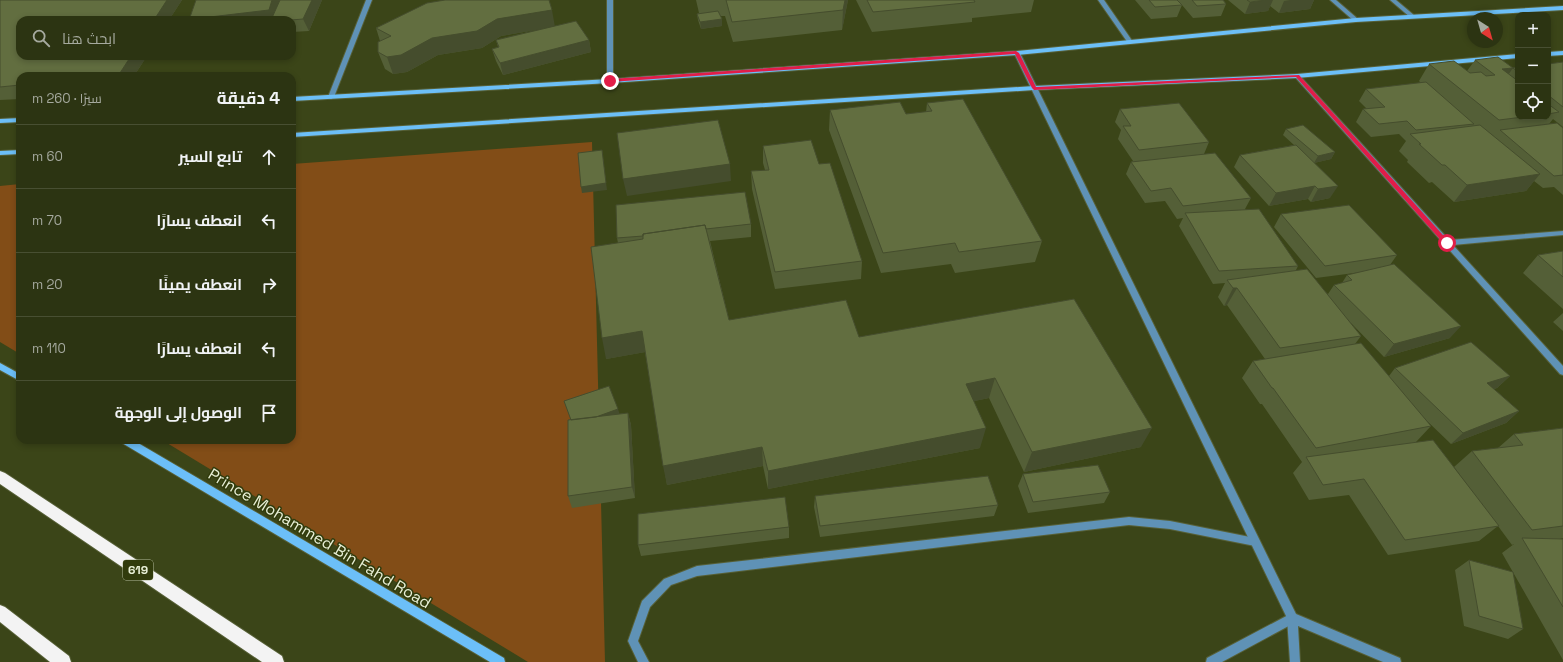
<!DOCTYPE html>
<html lang="ar">
<head>
<meta charset="utf-8">
<style>
  :root { --surface:#2c3412; --page:#343c1b; --text:#f1f3f6; --muted:#a6aa9f; --line:#484f32 }
  body { margin:0; font-family:"Space Grotesk",Cairo,sans-serif; background:var(--page); color:var(--text); direction:rtl }
  .controls { position:absolute; right:12px; top:12px; display:grid; overflow:hidden; border-radius:8px; box-shadow:0 2px 6px #0003 }
  .controls button { width:36px; height:36px; display:grid; place-items:center; padding:0; border:0; border-bottom:1px solid var(--line); background:var(--surface); color:var(--text); font:20px sans-serif }
  .compass { position:absolute; left:1467px; top:12px; width:36px; height:36px; border-radius:50%; background:var(--surface); box-shadow:0 2px 6px #0003; rotate:143deg }
  .stop { position:absolute; width:12px; height:12px; margin:-9px; border:3px solid #e11d48; border-radius:50%; background:#fff }
  .stop.end { background:#e11d48; border-color:#fff; box-shadow:0 1px 4px #0008 }
  .list { margin:0; padding:0; list-style:none }
  h2 { display:flex; justify-content:space-between; align-items:center; height:52px; margin:0; padding:0 16px; font-size:17px }
  h2 small { font-size:13px; font-weight:400; color:var(--muted) }
  .list li { display:grid; grid-template-columns:26px 1fr auto; gap:12px; align-items:center; box-sizing:border-box; height:64px; padding:0 16px; border-top:1px solid var(--line) }
  .list b { display:block; font-size:15px; white-space:nowrap }
  .list em { font-size:13px; font-style:normal; color:var(--muted) }
  .icon { flex:none; width:22px; height:22px; fill:none; stroke:currentColor; stroke-width:2; stroke-linecap:round; stroke-linejoin:round }
  .map { position:relative; flex:none; width:1563px; height:662px; overflow:hidden; direction:ltr }
  .search { position:absolute; background:var(--surface); box-shadow:0 2px 6px #0003; left:16px; top:16px; width:280px; height:44px; display:flex; align-items:center; gap:10px; box-sizing:border-box; padding:0 14px; border-radius:12px; color:var(--muted); font-size:15px }
  .panel { position:absolute; background:var(--surface); box-shadow:0 2px 6px #0003; left:16px; top:72px; width:280px; height:372px; border-radius:12px; direction:rtl }
  .map>svg:first-child { display:block }
</style>
</head>
<body>
<div class="map">
<svg width="1563" height="662" viewBox="0 0 1563 662">
  <rect width="100%" height="100%" fill="#3b4518"/>
  <path fill="#824d17" d="M592 142 605 662H528L162 440H292V164Z
    M20 184V354L0 342V186Z"/>
  <g fill="none" stroke-linecap="round" stroke-linejoin="round">
    <g stroke="#576037" stroke-width="2">
      <path id="lane" d="M1129 517 1170 521 1255 538 1258 539 1260 542 1258 545 1255 546 1170 529 1129 525 697 576 671 585 650 607 638 641 649 662H638L628 641 642 601 664 579 697 566Z
        M1292 613 1296 614 1297 618 1296 622 1222 662H1206L1207 658Z"/>
    </g>
    <g stroke="#576037" stroke-width="2">
      <path id="street" d="M366 0H372L334 97 331 99 329 98 328 97Z
        M607 0H613V81L610 83 607 81Z
        M1098 0H1104L1133 42 1132 43H1128Z
        M1330 0H1336L1358 19V21H1354Z
        M1390 0H1396L1415 16V18H1411Z
        M1017 51 1020 53 1296 614 1400 658 1401 662H1383L1298 626 1300 662H1290L1287 618 1014 53Z
        M1297 74 1299 75 1449 240 1563 231V235L1453 245 1563 366V375L1560 374 1295 77V75Z"/>
    </g>
    <g stroke="#576037" stroke-width="2">
      <path id="secondary" d="M1563 6V10L1356 22 1017 55 610 83 292 101V97L610 79 1017 51 1356 18Z
        M1563 51V55L1548 56V52Z
        M1518 54V58L1297 78 1034 90 292 137V133L1034 86 1297 74Z
        M20 118V122L0 123V119Z
        M20 150V154L0 155V151Z
        M0 363 20 374V381L0 370Z
        M121 440H133L504 658 505 662H490L122 443Z"/>
    </g>
    <g stroke="#576037" stroke-width="2">
      <path id="highway" d="M0 471 5 473 282 656 284 662H262L0 484Z
        M0 605 5 607 69 656 71 662H50L0 622Z"/>
    </g>
    <use href="#lane" fill="#5f92b6" fill-rule="evenodd"/>
    <use href="#street" fill="#5f92b6" fill-rule="evenodd"/>
    <use href="#secondary" fill="#6cbff8" fill-rule="evenodd"/>
    <use href="#highway" fill="#f3f3f3" fill-rule="evenodd"/>
  </g>
  <path fill="#545f37" d="M0 0H182L169 20H20V56H147L134 76H20V99L0 100Z
    M196 0H322L309 31 292 32V20Z
    M696 0H848L842 30 733 42 725 16H720L722 19V26L701 29 698 20 697 14 699 13Z
    M856 0H1034L1031 12 972 18V22L872 32Z
    M1135 0H1223L1226 4 1221 16 1193 18 1182 5 1177 17 1151 19Z
    M1228 0H1314L1310 9 1279 13 1270 6 1268 11 1245 14Z
    M555 26 589 40 591 52 503 75 496 61 492 49 498 47 496 40 541 29 501 36 482 48 438 55 407 72 393 74 385 69 378 52 380 41 376 28Z
    M1475 60 1513 68 1518 67V117H1548V64L1563 62V127L1553 119 1549 124 1563 128V195L1554 187 1543 188 1534 181 1526 191 1454 202 1432 182 1429 183 1407 162 1408 160 1399 151 1406 141 1399 134 1371 137 1356 122 1363 109H1367L1359 101 1366 89 1421 83 1419 81 1429 64 1467 71Z
    M927 103 1042 241 1035 262 955 273 951 264 881 273 829 130 830 110 906 114 926 112Z
    M1120 109 1209 142 1204 154 1251 198 1245 209 1298 266 1296 270 1328 294 1334 285 1342 283 1347 275 1362 272 1316 278 1274 227 1281 214 1397 255 1390 265 1450 338 1384 357 1350 322 1361 336 1355 344 1389 376 1395 368 1510 376 1497 388 1494 389 1519 411 1506 423 1451 444 1425 419 1431 426 1416 442 1473 493 1454 467 1472 451 1498 448 1514 434 1563 428V538L1560 539H1563V660L1502 553 1514 544 1512 545 1498 526 1479 541 1388 555 1349 495 1309 500 1293 473 1302 462 1262 404H1260L1242 378 1253 361 1265 359 1227 305 1224 306 1218 297 1225 283 1213 284 1179 226 1183 218 1177 219 1165 201 1145 203 1126 174 1131 162 1133 161 1118 139 1121 130 1115 122Z
    M1286 129 1335 152 1331 159 1314 163 1330 198 1311 202 1308 199 1269 206 1234 167 1240 155 1294 145 1283 135Z
    M763 146 862 261 861 279 775 289 752 189 751 171 765 170 763 163Z
    M751 224V237L710 241 729 320 859 337 1074 299 1141 447 1024 472 989 398 974 401 980 448 768 489 763 466 667 485 645 352 606 359 618 243 617 238Z
    M1563 251V309L1523 273 1538 255Z
    M1563 313V331L1553 322Z
    M628 413 631 425 635 498 572 508 568 496 571 420Z
    M1023 474 1110 492 1104 503 1028 513 1018 486Z
    M815 496 998 505 994 516 820 537 814 507Z
    M789 527V538L641 556 638 545Z
    M1469 560 1523 629 1508 639 1464 626 1455 570Z"/>
  <path fill="#454d2d" d="M167 0H182L169 20H154Z
    M272 0H281L275 20H198Z
    M312 0H322L309 31 303 19Z
    M845 0H848L842 30 843 10Z
    M1266 0H1273L1268 11 1245 14 1250 2Z
    M1290 0H1314L1310 9 1279 13 1284 1Z
    M552 10 555 27 501 36 482 48 438 55 407 72 393 74 387 57 432 38 497 19Z
    M722 19V26L701 29 700 22Z
    M589 40 591 52 503 75 500 63Z
    M131 56H147L134 76H118Z
    M1513 68 1501 85 1502 69Z
    M602 150 607 190 582 193 581 187Z
    M1335 152 1331 159 1314 163 1318 156Z
    M730 164 731 181 627 196 623 179Z
    M1540 174 1526 191 1454 202 1467 185Z
    M1315 186 1308 199 1269 206 1276 193Z
    M1338 186 1330 198 1311 202 1318 189Z
    M1233 288H1237L1227 305 1224 306Z
    M1461 326 1450 338 1384 357 1394 344Z
    M642 331 646 352 606 359 602 338Z
    M1510 376 1497 388 1475 396 1487 383Z
    M995 378 989 398 961 404 966 384Z
    M618 409 620 415 572 425Z
    M1519 411 1506 423 1451 444 1463 433Z
    M628 413 631 425 635 498 632 487Z
    M986 428 980 448 768 489V471Z
    M1152 428 1141 447 1024 472 1032 452Z
    M762 447 763 466 667 485 663 466Z"/>
  <path fill="#626e40" stroke="#454d2d" d="M0 0H167L154 20H20V56H131L118 76H20V85L0 87Z
    M196 0H272L269 10 210 17 209 19 198 20H189Z
    M280 0H312L303 19 291 20H271Z
    M445 0H549L552 10 497 19 477 31 432 38 401 55 387 57 378 52V42L391 36 376 28 427 3Z
    M726 0H845L843 10 732 22Z
    M867 0H974L975 2 873 12Z
    M1149 0H1177L1182 5 1155 7Z
    M1192 0H1223L1226 4 1197 6Z
    M1247 0H1266L1250 2Z
    M718 11 722 19 700 22 697 14Z
    M576 21 589 40 500 63 492 49 499 47 496 40Z
    M1498 57 1513 68 1502 69 1518 81V117H1523L1499 120 1429 64 1454 61 1470 73 1481 72 1486 76 1495 75 1475 60Z
    M1563 62V107L1548 95V64Z
    M1518 67V72L1513 68Z
    M1426 82 1474 124 1416 130 1407 121 1379 124 1363 109 1385 107 1366 89Z
    M963 99 1042 241 959 252 955 243 883 253 830 110 900 102 906 114 932 111 927 103Z
    M1179 103 1209 142 1139 150 1123 126H1131L1120 109Z
    M1548 104 1559 112 1548 114Z
    M718 120 730 164 623 179 617 133Z
    M1557 123 1563 128V175L1554 176 1500 130Z
    M1303 125 1335 152 1318 156 1286 129Z
    M1480 125 1540 174 1467 185 1445 165H1442L1419 144H1421L1410 134Z
    M811 140 819 164 830 163 862 261 775 272 751 171 769 170 763 146Z
    M1296 145 1338 186 1318 189 1315 186 1276 193 1240 155Z
    M602 150 606 183 581 187 578 153Z
    M1215 153 1251 198 1183 206 1171 188 1151 191 1131 162Z
    M745 192 751 224 706 229 705 225 643 234V236L617 238 616 205Z
    M1349 205 1397 255 1325 266 1281 214Z
    M1259 209 1298 266 1219 271 1185 213Z
    M705 225 729 320 846 300 859 337 1074 299 1152 428 1032 452 995 378 966 384 986 428 768 471 762 447 663 466 642 331 602 338 591 247 643 239V234Z
    M1563 251V277L1538 255Z
    M1394 264 1461 326 1394 344 1334 285 1352 280 1347 275Z
    M1307 269 1361 336 1280 348 1237 288H1233L1227 280Z
    M1471 342 1510 376 1487 383 1519 411 1463 433 1395 368Z
    M1361 343 1431 426 1316 448 1273 388H1272L1253 361Z
    M609 386 618 409 596 417 571 420 564 401Z
    M628 413 632 487 568 496V420Z
    M1563 428V526L1532 530 1472 451 1523 445 1514 434Z
    M1433 440 1499 526 1405 540 1364 479 1323 485 1306 457Z
    M1098 465 1110 492 1033 502 1023 474Z
    M988 476 998 505 820 526 815 496Z
    M785 497 789 527 638 545V514Z
    M1522 538 1563 539V607Z
    M1469 560 1513 572 1523 629 1479 616Z"/>
  <path fill="#e11d48" d="M1016 51 1019 53 1036 87 1299 75 1450 243 1445 245 1296 77 1034 90 1032 88 1015 54 610 82 608 81 610 79Z"/>
  <g text-anchor="middle" stroke-width="3" stroke-linejoin="round" paint-order="stroke">
    <rect fill="#313b0c" stroke="#b2ba9a" stroke-width="1" x="123" y="560" width="30" height="20" rx="3"/>
    <g font-size="12" font-weight="bold" fill="#e9f0d7">
      <text x="138" y="574">619</text>
    </g>
    <g font-size="16" fill="#e9f0d7" stroke="#313b0c">
      <text transform="translate(320 538) rotate(31)" y="6">Prince Mohammed Bin Fahd Road</text>
    </g>
  </g>
</svg>
<div class="controls">
<button>+</button>
<button>−</button>
<button><svg class="icon" aria-label="locate" viewBox="0 0 24 24"><circle cx="12" cy="12" r="6"/><path d="M12 2v4M12 18v4M2 12h4M18 12h4"/></svg></button>
</div>
<svg class="compass" viewBox="-18 -18 36 36"><path d="M0-13l5 13h-10z" fill="#e53935"/><path d="M0 13l5-13h-10z" fill="#a6aa9f"/></svg>
<div class="stop" style="left:1447px;top:243px"></div>
<div class="stop end" style="left:610px;top:81px"></div>
<div class="search"><svg class="icon" aria-label="search" viewBox="0 0 24 24"><circle cx="10" cy="10" r="6"/><path d="M15 15l6 6"/></svg>ابحث هنا</div>
<section class="panel">
<h2>4 دقيقة<small>سيرًا · 260 m</small></h2>
<ul class="list">
<li><svg class="icon" aria-label="ahead" viewBox="0 0 24 24"><path d="M12 20V5M6 11l6-6 6 6"/></svg><div><b>تابع السير</b></div><em>60 m</em></li>
<li><svg class="icon" aria-label="left" viewBox="0 0 24 24"><path d="M17 20v-9H6M10 6l-5 5 5 5"/></svg><div><b>انعطف يسارًا</b></div><em>70 m</em></li>
<li><svg class="icon" aria-label="right" viewBox="0 0 24 24"><path d="M7 20v-9h11M14 6l5 5-5 5"/></svg><div><b>انعطف يمينًا</b></div><em>20 m</em></li>
<li><svg class="icon" aria-label="left" viewBox="0 0 24 24"><path d="M17 20v-9H6M10 6l-5 5 5 5"/></svg><div><b>انعطف يسارًا</b></div><em>110 m</em></li>
<li><svg class="icon" aria-label="arrive" viewBox="0 0 24 24"><path d="M6 21V4h12l-3 4 3 4H6"/></svg><div><b>الوصول إلى الوجهة</b></div></li>
</ul>
</section>
</div>
</body>
</html>
